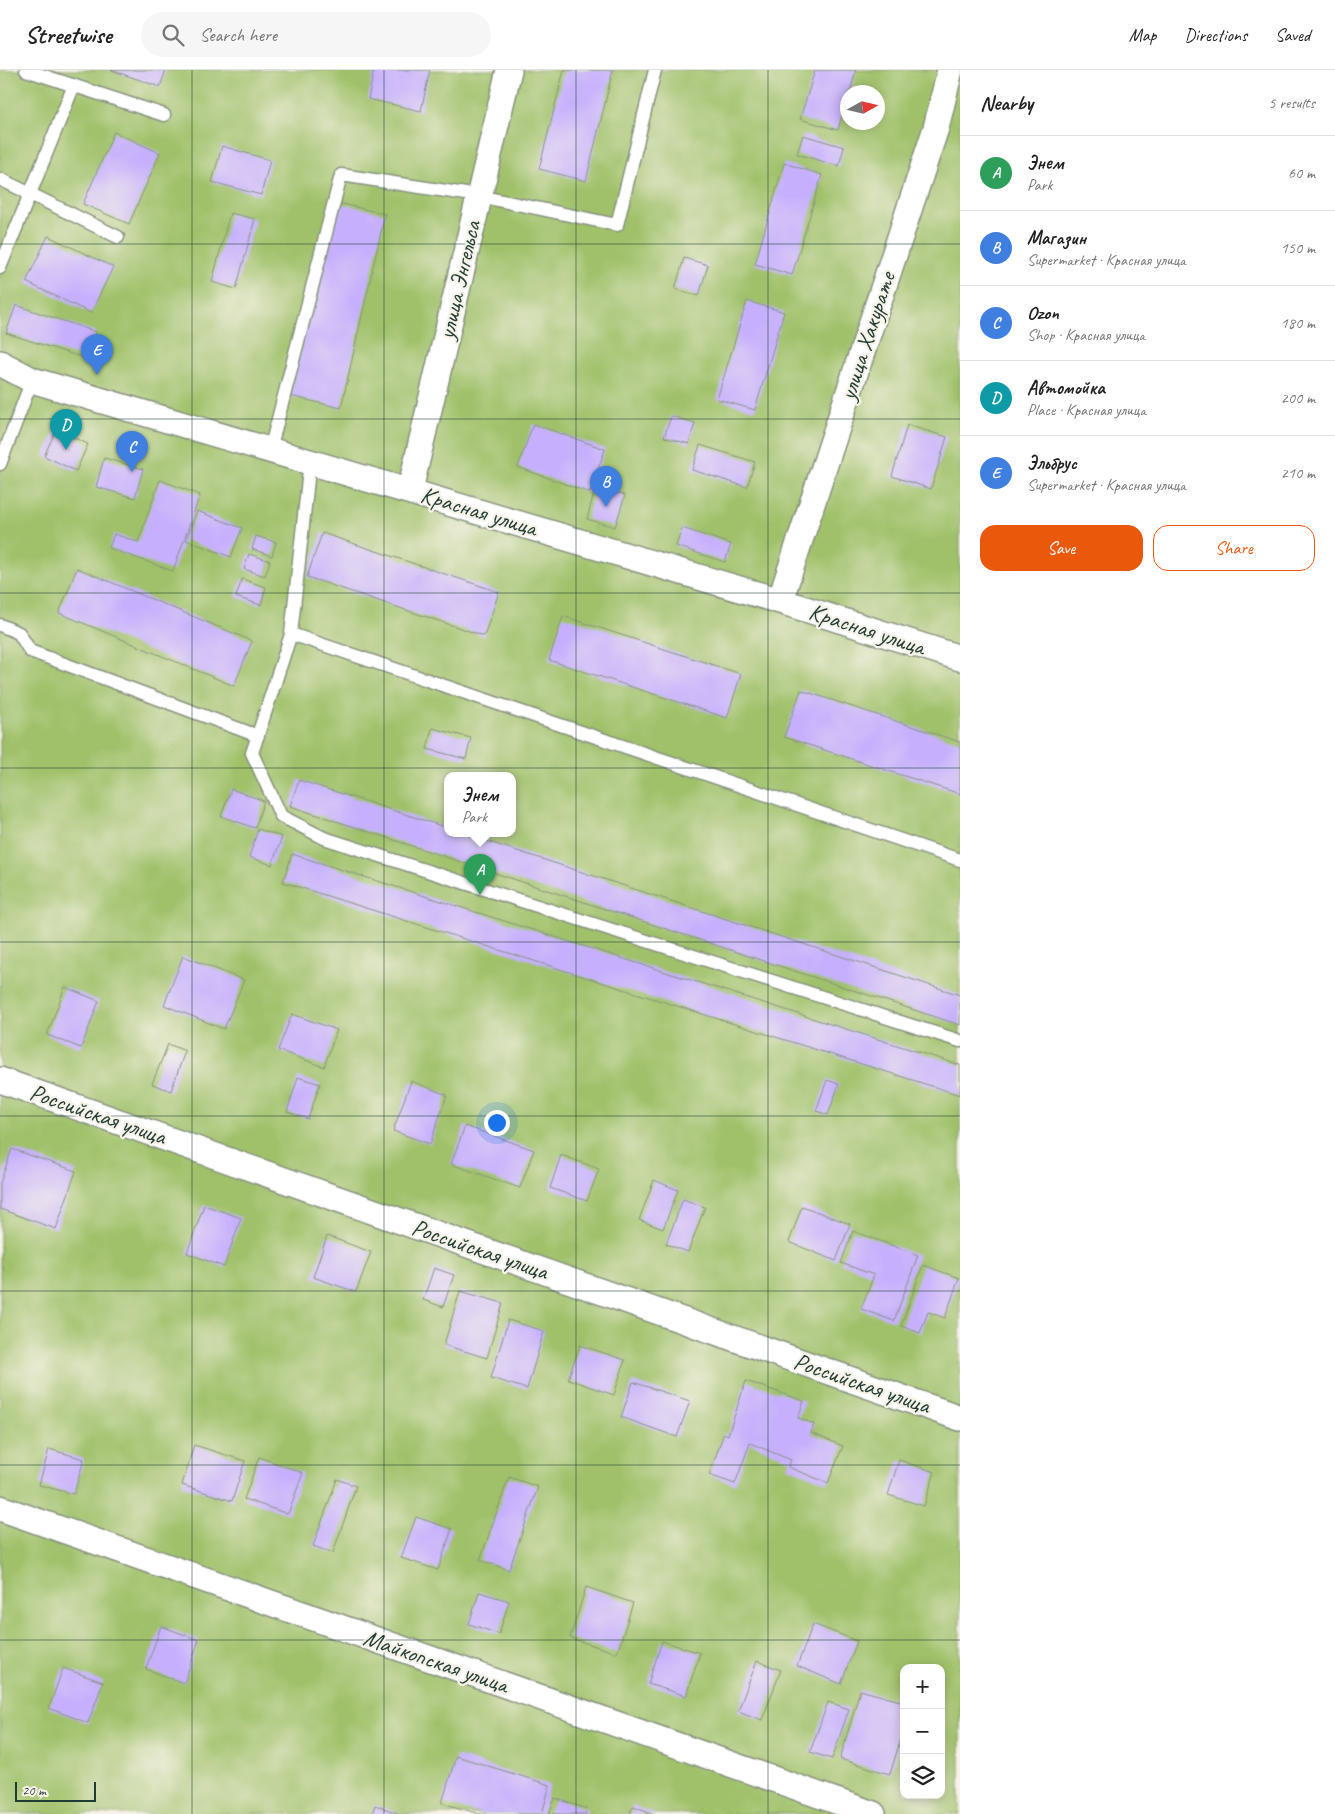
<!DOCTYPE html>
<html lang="en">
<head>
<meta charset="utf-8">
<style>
  :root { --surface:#fff; --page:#f6f6f6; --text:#222; --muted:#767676; --line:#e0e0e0; --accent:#ea580c }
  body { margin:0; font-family:Caveat,sans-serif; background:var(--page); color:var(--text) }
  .controls { position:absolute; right:15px; bottom:15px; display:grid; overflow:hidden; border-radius:10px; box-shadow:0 2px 12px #0003 }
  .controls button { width:45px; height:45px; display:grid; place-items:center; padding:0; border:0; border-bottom:1px solid var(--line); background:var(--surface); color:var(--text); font:25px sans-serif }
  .compass { position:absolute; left:840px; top:15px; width:45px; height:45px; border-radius:50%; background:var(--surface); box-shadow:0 2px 12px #0003; rotate:82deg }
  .scale { position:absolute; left:15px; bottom:12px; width:81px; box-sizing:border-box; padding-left:5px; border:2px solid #1f3d34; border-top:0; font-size:14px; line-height:18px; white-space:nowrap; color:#1f3d34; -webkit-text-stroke:4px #f7f3e8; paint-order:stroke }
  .you { position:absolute; left:496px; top:1052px; width:18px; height:18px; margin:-12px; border:4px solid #fff; border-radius:50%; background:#1a73e8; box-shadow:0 0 0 8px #1a73e833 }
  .badge { display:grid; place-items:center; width:32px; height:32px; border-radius:50%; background:var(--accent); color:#fff; font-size:16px; font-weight:700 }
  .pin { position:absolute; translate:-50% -41px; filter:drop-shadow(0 1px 2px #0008) }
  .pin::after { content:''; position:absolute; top:26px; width:18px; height:15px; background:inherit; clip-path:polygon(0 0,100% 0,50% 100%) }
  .popup { position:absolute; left:444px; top:702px; width:72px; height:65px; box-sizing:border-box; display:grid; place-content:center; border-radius:10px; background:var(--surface); filter:drop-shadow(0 1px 4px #0005); font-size:16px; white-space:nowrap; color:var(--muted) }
  .popup b { font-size:19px; color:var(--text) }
  .popup::after { content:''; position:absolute; left:50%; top:100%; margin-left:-10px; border:10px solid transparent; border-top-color:var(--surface) }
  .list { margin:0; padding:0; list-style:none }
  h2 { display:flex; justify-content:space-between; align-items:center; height:65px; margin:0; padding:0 20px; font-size:21px }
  h2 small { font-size:16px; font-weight:400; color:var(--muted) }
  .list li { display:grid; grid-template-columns:32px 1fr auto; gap:15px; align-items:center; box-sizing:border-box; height:75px; padding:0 20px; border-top:1px solid var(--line) }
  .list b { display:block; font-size:19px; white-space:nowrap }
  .list p { margin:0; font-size:16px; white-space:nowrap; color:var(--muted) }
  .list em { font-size:16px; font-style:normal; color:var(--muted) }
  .actions { display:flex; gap:10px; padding:15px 20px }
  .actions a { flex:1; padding:11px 0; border:1px solid var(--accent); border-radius:15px; text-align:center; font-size:18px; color:var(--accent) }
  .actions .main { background:var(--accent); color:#fff }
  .icon { flex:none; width:28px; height:28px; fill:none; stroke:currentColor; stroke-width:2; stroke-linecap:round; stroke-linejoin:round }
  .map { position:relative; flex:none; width:960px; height:1744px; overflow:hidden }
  header { display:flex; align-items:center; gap:30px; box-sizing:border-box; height:70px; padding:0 25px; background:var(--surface); border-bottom:1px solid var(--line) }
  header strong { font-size:24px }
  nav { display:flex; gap:28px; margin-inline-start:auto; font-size:18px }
  .search { width:350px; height:45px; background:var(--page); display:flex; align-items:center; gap:12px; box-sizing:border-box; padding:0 18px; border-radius:28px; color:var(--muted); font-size:19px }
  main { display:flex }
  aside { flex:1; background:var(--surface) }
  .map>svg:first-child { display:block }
</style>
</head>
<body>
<header>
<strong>Streetwise</strong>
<div class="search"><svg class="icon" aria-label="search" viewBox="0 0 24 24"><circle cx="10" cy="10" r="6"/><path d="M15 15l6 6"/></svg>Search here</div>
<nav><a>Map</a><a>Directions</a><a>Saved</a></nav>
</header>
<main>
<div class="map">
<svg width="960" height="1744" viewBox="0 0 960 1744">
  <rect width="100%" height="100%" fill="#f7f3e8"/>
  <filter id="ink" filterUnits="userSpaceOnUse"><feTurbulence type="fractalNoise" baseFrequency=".02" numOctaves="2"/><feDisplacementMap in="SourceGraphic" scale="10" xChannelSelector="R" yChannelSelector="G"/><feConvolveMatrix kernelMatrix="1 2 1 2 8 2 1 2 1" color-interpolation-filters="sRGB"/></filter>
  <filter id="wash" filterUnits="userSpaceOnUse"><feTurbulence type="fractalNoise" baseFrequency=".0096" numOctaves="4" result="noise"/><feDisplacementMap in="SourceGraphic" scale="20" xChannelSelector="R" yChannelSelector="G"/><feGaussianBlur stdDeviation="1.12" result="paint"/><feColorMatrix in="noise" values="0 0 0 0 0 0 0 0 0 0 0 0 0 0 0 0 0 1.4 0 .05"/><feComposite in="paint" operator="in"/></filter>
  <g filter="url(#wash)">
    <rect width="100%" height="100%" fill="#ece6c9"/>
    <path fill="#a0c16a" stroke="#607f4f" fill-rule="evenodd" d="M0 0H960V1744H0ZM848 22H878V52H848ZM448 706H512V764H448ZM904 1598H941V1725H904Z"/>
    <g id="blocks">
      <path fill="#c6b0fd" d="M111 0H166L160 17Z
        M374 0H430L421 41 368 29Z
        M564 0H613L586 111 539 99Z
        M815 0H856L850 22H848L838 60 800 49Z
        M114 62 160 83 129 154 83 134Z
        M803 65 844 77 839 96 797 84Z
        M222 76 270 90 261 125 212 112Z
        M784 93 822 105 792 205 755 194Z
        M334 132 385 144 341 338 290 326Z
        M230 143 255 149 236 219 212 212Z
        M48 166 113 197 91 243 26 212Z
        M684 188 708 195 699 226 675 219Z
        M747 231 784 242 755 340 717 329Z
        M16 235 96 262 87 289 6 263Z
        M671 346 695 353 689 374 664 367Z
        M533 354 605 379 590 423 518 397Z
        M907 355 947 367 931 419 892 406Z
        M56 360 88 374 76 401 44 386Z
        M700 375 755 392 747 417 692 400Z
        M104 388 143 399 135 428 96 417Z
        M160 410 200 425 173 501 109 478 114 464 138 472Z
        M596 416 625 425 615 457 587 449Z
        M197 441 242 458 231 487 186 470Z
        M682 458 731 474 725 492 676 476Z
        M322 463 499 522 484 566 307 507Z
        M256 466 276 472 272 486 252 479Z
        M249 484 270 491 265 506 244 499Z
        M77 498 252 571 234 616 59 543Z
        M242 509 266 517 261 535 236 527Z
        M563 546 741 604 727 648 549 590Z
        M801 620 960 672V724L784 667Z
        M432 658 471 668 466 689 427 679Z
        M299 710 448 758V764H465L960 925V955L290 736Z
        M231 719 264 731 255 758 221 746Z
        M258 759 282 767 272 795 249 787Z
        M292 784 960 995V1025L283 812Z
        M183 886 244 910 224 959 164 935Z
        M65 917 99 931 81 978 47 965Z
        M292 944 337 960 324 997 278 980Z
        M168 974 185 981 171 1021 152 1014Z
        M298 1007 320 1014 308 1049 287 1042Z
        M827 1010 839 1014 828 1045 816 1041Z
        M411 1011 447 1025 430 1074 393 1061Z
        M465 1056 534 1080 520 1118 451 1094Z
        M12 1079 76 1101 56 1159 0 1139V1113Z
        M561 1085 599 1099 587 1131 550 1118Z
        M654 1110 678 1120 663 1159 639 1150Z
        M683 1129 705 1137 688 1182 666 1174Z
        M204 1135 241 1148 224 1197 187 1183Z
        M802 1136 850 1154 836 1191 789 1172Z
        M853 1161 918 1185 894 1251 861 1239 874 1205 841 1193Z
        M327 1166 371 1182 356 1222 313 1207Z
        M923 1195 959 1208 945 1248 928 1242 920 1263 901 1256Z
        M434 1198 454 1205 443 1237 423 1230Z
        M460 1221 503 1233 487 1288 444 1275Z
        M508 1250 544 1261 527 1319 491 1308Z
        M580 1275 625 1290 614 1325 568 1309Z
        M746 1311 804 1331 798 1348 814 1354 811 1363 843 1376 828 1413 788 1397 791 1390 750 1373 735 1414 709 1405 724 1363 728 1365Z
        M633 1312 690 1331 677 1367 621 1347Z
        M194 1375 245 1391 232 1431 182 1415Z
        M49 1379 84 1389 74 1424 39 1415Z
        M259 1387 303 1403 288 1444 244 1429Z
        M899 1390 935 1402 924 1436 888 1425Z
        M509 1407 538 1417 509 1500 480 1490Z
        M337 1409 356 1416 333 1483 313 1476Z
        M416 1447 452 1459 438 1500 401 1488Z
        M586 1517 633 1533 617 1583 570 1568Z
        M479 1522 509 1531 499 1564 469 1554Z
        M813 1554 857 1571 841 1614 797 1596Z
        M161 1556 199 1570 184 1613 146 1599Z
        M662 1571 700 1583 686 1626 648 1614Z
        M757 1591 781 1600 762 1650 738 1641Z
        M63 1598 103 1612 88 1653 49 1638Z
        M860 1620 904 1632V1659L890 1704 840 1689Z
        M828 1632 849 1639 832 1689 810 1682Z
        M456 1686 550 1715 542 1744H480L442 1733Z
        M555 1728 587 1739 586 1744H549Z
        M375 1735 400 1744H372Z
        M633 1736 655 1744H630Z"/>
    </g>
  </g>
  <g filter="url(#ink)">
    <use href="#blocks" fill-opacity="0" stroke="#86927e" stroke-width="1"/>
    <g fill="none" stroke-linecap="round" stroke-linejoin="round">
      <g stroke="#86927e" stroke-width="15">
        <path id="lane" d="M26 0 164 45
          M0 109 118 167
          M0 198 74 15
          M270 380 341 105 479 126 617 155 655 0
          M310 391 291 564 960 790
          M0 394 32 310
          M0 555 19 563 30 581 258 666
          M291 564 252 683 281 746 324 768 960 971"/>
      </g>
      <g stroke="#86927e" stroke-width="28">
        <path id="street" d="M0 293 32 310 780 531 960 588
          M410 420 509 0
          M780 531 936 58 950 0
          M0 1010 960 1348
          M0 1438 873 1744"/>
      </g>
      <use href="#lane" stroke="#fff" stroke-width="12"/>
      <use href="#street" stroke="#fff" stroke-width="25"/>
    </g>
  </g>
  <path fill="none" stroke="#1f3d34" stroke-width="1" stroke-opacity="0.55" d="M192 0V1744M384 0V1744M576 0V1744M768 0V1744M0 174H960M0 349H960M0 523H960M0 698H960M0 872H960M0 1046H960M0 1221H960M0 1395H960M0 1570H960"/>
  <g text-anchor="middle" stroke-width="4.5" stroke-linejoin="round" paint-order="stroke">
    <g font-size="24" fill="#1f3d34" stroke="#f7f3e8">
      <text transform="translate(459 210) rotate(-77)" y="8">улица Энгельса</text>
      <text transform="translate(867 266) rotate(-72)" y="8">улица Хакурате</text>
      <text transform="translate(479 441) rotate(17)" y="8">Красная улица</text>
      <text transform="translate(867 559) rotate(18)" y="8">Красная улица</text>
      <text transform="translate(98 1044) rotate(19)" y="8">Российская улица</text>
      <text transform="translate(480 1179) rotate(19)" y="8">Российская улица</text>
      <text transform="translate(862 1313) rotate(19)" y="8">Российская улица</text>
      <text transform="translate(436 1591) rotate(19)" y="8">Майкопская улица</text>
    </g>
  </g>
</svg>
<div class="controls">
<button>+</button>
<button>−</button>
<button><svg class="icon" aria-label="layers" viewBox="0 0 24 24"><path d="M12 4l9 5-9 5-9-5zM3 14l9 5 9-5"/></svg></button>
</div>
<svg class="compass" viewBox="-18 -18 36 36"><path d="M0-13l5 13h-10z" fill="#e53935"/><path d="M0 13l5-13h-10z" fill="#767676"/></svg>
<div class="scale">20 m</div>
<div class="you"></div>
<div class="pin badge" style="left:480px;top:825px;background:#2e9e5b">A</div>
<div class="popup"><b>Энем</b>Park</div>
<div class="pin badge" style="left:606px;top:437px;background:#3f7fe0">B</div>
<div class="pin badge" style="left:132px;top:402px;background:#3f7fe0">C</div>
<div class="pin badge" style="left:66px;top:380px;background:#0f9aa8">D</div>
<div class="pin badge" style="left:97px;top:305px;background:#3f7fe0">E</div>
</div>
<aside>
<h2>Nearby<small>5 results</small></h2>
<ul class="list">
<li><span class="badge" style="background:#2e9e5b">A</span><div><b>Энем</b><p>Park</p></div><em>60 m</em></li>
<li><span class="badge" style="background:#3f7fe0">B</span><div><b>Магазин</b><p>Supermarket · Красная улица</p></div><em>150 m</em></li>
<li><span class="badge" style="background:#3f7fe0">C</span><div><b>Ozon</b><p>Shop · Красная улица</p></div><em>180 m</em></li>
<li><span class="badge" style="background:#0f9aa8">D</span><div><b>Автомойка</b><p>Place · Красная улица</p></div><em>200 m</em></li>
<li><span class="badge" style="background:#3f7fe0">E</span><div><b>Эльбрус</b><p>Supermarket · Красная улица</p></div><em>210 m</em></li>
</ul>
<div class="actions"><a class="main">Save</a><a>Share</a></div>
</aside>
</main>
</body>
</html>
